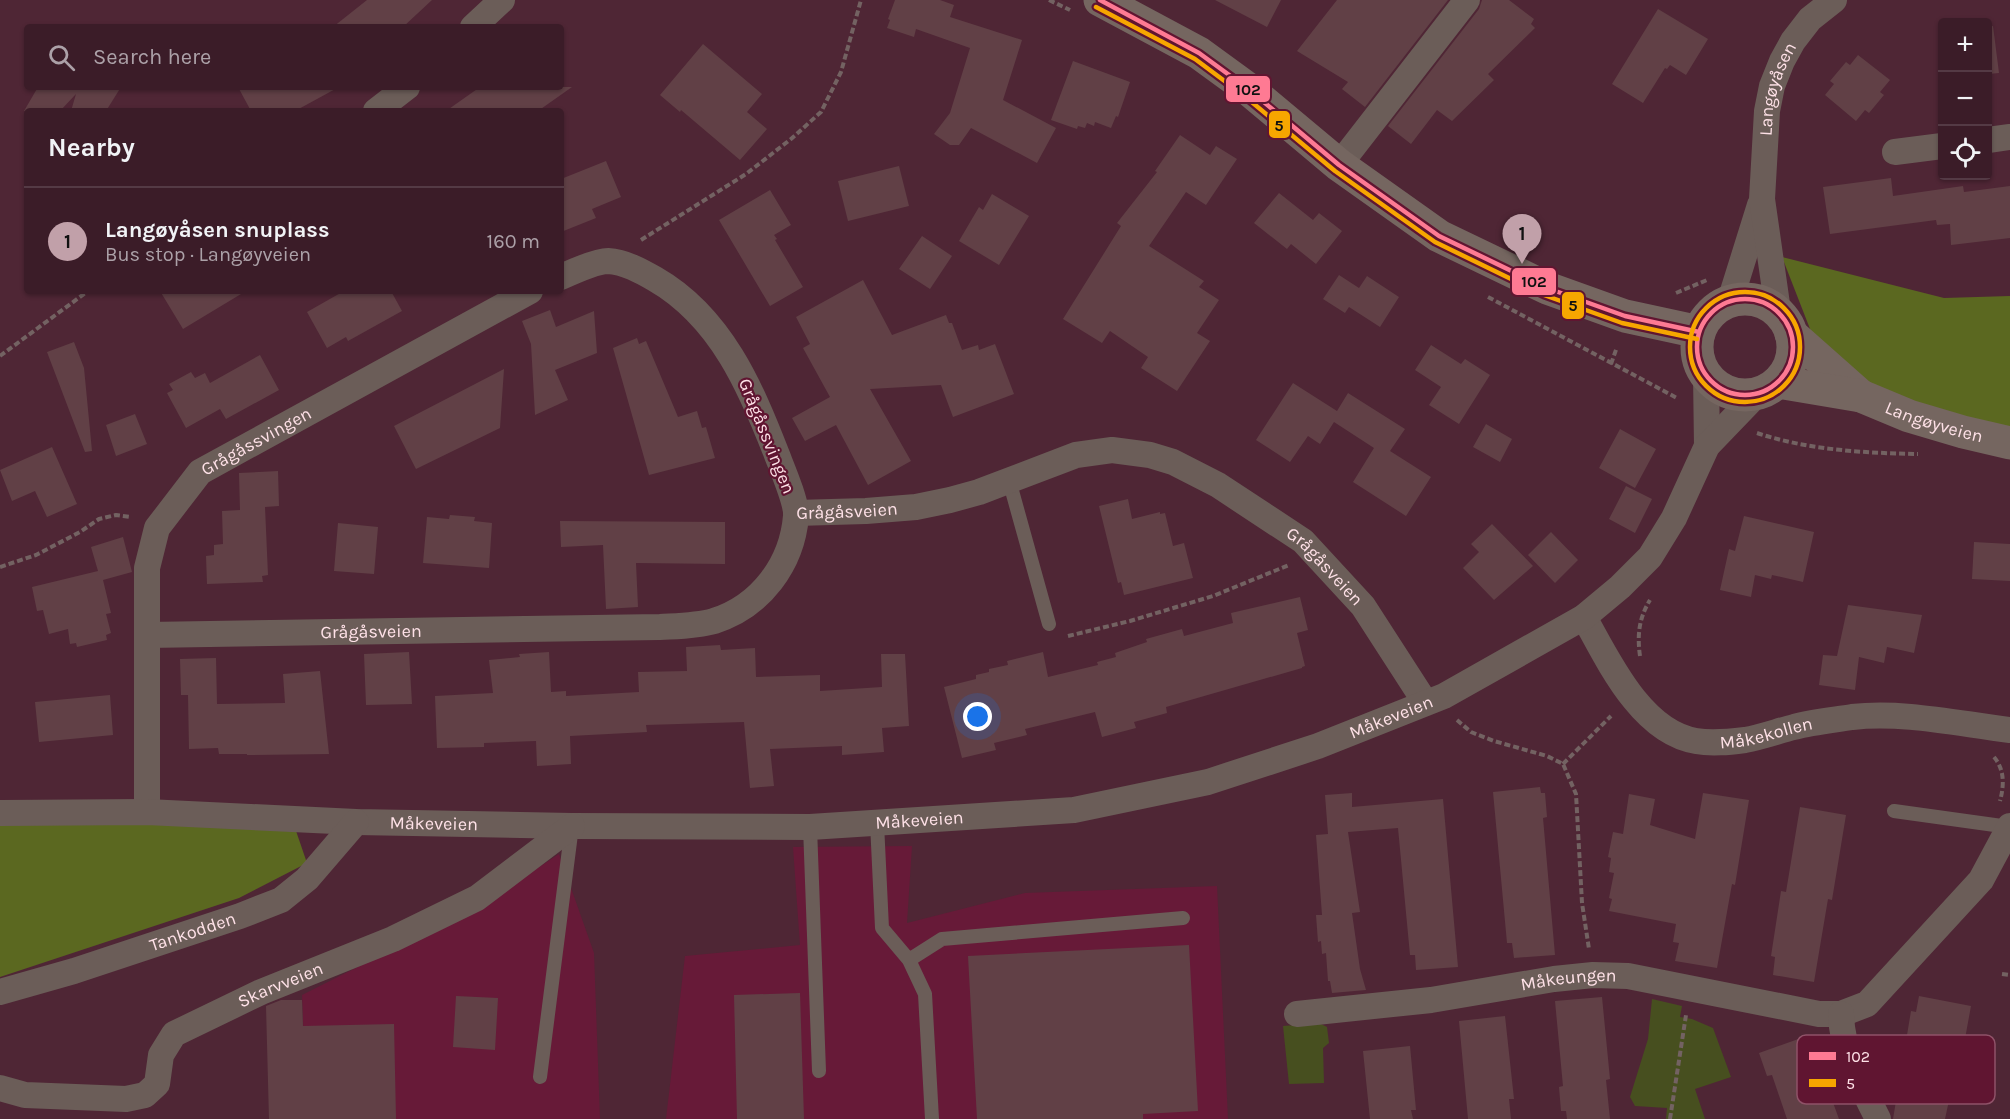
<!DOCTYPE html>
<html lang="en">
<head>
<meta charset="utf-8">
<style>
  :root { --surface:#3b1c28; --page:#422530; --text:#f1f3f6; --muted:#aca1a8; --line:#543a45; --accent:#c1a0a9 }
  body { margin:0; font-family:Karla,sans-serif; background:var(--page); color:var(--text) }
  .controls { position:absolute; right:18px; top:18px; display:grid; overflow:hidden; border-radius:6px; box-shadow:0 2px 4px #0004 }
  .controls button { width:54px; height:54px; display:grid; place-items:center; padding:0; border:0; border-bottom:2px solid var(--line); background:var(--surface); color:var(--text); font:30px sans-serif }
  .you { position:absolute; left:978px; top:717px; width:21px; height:21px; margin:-15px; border:4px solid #fff; border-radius:50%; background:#1a73e8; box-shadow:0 0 0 9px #1a73e833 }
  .badge { display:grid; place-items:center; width:39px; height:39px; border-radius:50%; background:var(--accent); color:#111; font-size:20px; font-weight:700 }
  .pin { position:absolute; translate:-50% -50px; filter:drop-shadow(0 2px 3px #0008) }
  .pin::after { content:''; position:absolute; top:32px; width:21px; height:18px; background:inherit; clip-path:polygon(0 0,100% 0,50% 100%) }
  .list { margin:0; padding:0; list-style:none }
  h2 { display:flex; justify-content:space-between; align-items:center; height:78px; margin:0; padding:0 24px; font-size:26px }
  h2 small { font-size:20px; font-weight:400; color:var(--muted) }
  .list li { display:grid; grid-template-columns:39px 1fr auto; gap:18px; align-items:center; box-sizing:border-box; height:108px; padding:0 24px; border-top:2px solid var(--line) }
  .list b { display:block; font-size:22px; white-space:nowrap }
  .list p { margin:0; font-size:20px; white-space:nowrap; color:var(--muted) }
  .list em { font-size:20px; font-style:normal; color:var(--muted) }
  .icon { flex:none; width:33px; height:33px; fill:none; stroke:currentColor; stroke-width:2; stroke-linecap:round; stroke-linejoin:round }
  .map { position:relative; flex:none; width:2010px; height:1119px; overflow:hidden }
  .search { position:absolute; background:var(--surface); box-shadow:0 2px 4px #0004; left:24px; top:24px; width:540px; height:66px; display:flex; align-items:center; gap:15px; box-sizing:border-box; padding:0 21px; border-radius:6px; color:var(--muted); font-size:22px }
  .panel { position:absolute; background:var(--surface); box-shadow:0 2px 4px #0004; left:24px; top:108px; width:540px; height:186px; border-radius:6px }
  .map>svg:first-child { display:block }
</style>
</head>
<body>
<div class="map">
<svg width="2010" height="1119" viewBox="0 0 2010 1119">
  <rect width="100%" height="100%" fill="#4f2635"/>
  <path fill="#671a38" d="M912 846 907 923 1025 893 1217 886 1228 1119H666L685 956 800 945 793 847Z
    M559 854 594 953 600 1119H307L302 995 479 906Z"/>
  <path fill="#474f1f" d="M1652 999 1682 1006 1680 1017 1692 1019 1713 1028 1731 1077 1695 1089 1705 1119H1666L1667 1108 1635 1106 1630 1097 1648 1039Z
    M1319 1023 1327 1027 1329 1043 1323 1048 1324 1083 1289 1084 1283 1026Z"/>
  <path fill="#5b6820" d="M1782 257 1944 298 2010 296V429L1898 402 1819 352Z
    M0 820 295 828 307 863 239 898 0 977Z"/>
  <path fill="#614046" d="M367 0H432L403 27H333Z
    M895 0H940L954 5 950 17 1022 40 1003 100 1056 128 1037 163 971 128 959 145H950L934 134 950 113 970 48 916 29 914 37 887 28 890 20 888 19Z
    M1215 0H1281L1267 27Z
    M1337 0H1448L1365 107 1342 89 1348 82 1297 51Z
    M1482 0H1509L1534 19 1531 24 1535 28 1488 74 1494 80 1452 121 1437 110 1411 144 1388 126 1479 9Z
    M1658 9 1708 39 1686 75 1670 65 1667 69 1665 68 1643 103 1612 84Z
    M1993 26 1999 73 1988 74V27Z
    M703 44 762 94 747 112 767 129 740 160 681 110 680 112 660 95Z
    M1858 55 1890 80 1880 92 1884 95 1869 113 1865 110 1856 121 1825 95 1834 84 1830 81 1846 62 1850 65Z
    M1073 61 1130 82 1118 117 1116 116 1111 128 1095 122 1094 126 1087 123 1085 128 1078 126 1077 129 1051 120Z
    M38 87H121L106 111H71L76 94 60 111H24Z
    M238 87H339L295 111H251Z
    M480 87H572L538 111H446Z
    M1180 135 1210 155 1216 146 1237 159 1206 205 1186 192 1149 246 1204 281 1199 287 1219 300 1197 333 1210 341 1177 391 1141 368 1148 357 1110 331 1102 343 1063 319 1121 226 1117 223 1157 172 1155 171Z
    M606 161 621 197 592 209 596 218 561 232V179Z
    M899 166 909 206 848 221 838 181Z
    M1891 178 1893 196 1963 186 1964 192 2010 186V238L1951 245 1950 224 1937 225 1936 220 1830 234 1823 187Z
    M770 190 791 225 774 235 777 239 775 240 803 287 770 306 719 220Z
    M1279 193 1313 220 1319 213 1342 231 1316 264 1291 244 1287 249 1254 223Z
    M992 194 1029 216 999 265 959 241 979 207 983 210Z
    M922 236 952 256 930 289 899 269Z
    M1339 275 1359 288 1367 276 1399 297 1380 327 1349 307 1345 313 1323 299Z
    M863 280 892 335 946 315 949 323H952L962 350 978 345 979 350 995 344 1014 394 953 417 941 385 870 389 911 461 868 485 836 425 805 441 792 418 830 397 803 348 810 344 796 317Z
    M160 291H246L183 329Z
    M344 291H391L402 311 348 341 346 337 327 348 307 312Z
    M550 310 556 327 594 311 597 353 555 370 568 400 535 415 531 344 522 321Z
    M637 338 639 344 646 341 678 417 697 411 702 428 706 427 715 458 649 475 613 348Z
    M74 342 84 368 92 451 85 452 47 352Z
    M1431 345 1461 364 1465 359 1490 375 1459 424 1429 405 1441 387 1415 370Z
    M260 355 279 390 226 419 220 409 186 428 167 393 173 390 169 384 191 372 195 378 205 373 210 383Z
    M504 369 500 428 416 469 394 426Z
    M1293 383 1337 411 1348 393 1405 429 1390 451 1431 477 1406 516 1353 482 1374 448 1334 422 1320 444 1308 436 1290 462 1256 440Z
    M135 414 147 444 116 456 106 425Z
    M1486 424 1512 439 1500 462 1473 447Z
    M1620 429 1656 449 1635 488 1599 468Z
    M52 447 77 504 47 517 35 491 12 501 0 470Z
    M278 471 279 506 265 507 268 575 262 576 263 582 207 584 206 556 214 555V545L223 544 222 511 240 510 239 473Z
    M1626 486 1652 499 1635 533 1609 519Z
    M1128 499 1132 519 1160 512V514L1165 513 1173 546 1184 543 1193 578 1124 595 1121 582 1118 583 1099 506Z
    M450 515 475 517 474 521 492 523 489 568 423 563 427 517 449 519Z
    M1744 516 1814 532 1803 582 1772 575 1771 579 1755 575 1751 597 1720 590 1729 549 1735 551Z
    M560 521 725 522V564L636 563 638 607 606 609 603 545 561 547Z
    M338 523 378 527 374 574 334 571Z
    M1492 524 1533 566 1494 600 1463 568 1479 552 1471 544Z
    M1551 532 1578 560 1555 583 1528 555Z
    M123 537 132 572 103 580 111 613 106 614 111 633 106 635 107 640 77 647 76 643 70 644 68 629 49 634 43 610 37 611 32 587 98 571 91 547Z
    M1974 542 2010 544V581L1972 579Z
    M1300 597 1308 630 1297 633 1305 666 1302 667V668L1166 707 1167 713 1134 722 1136 728 1102 737 1095 712 1025 729 1027 735 994 743 996 750 962 758 944 687 976 679V675L989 672V669L1008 665 1007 661 1043 652 1048 677 1098 665 1097 662 1116 657 1115 653 1147 642 1146 639 1182 629 1184 636 1233 623 1231 613Z
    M1848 605 1922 615 1914 653 1887 647 1884 663 1859 657 1855 690 1819 685 1823 655 1837 656Z
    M720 645 721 650 755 648 756 677 820 675V691L882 687 881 654H905L909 726 882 728 884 752 842 755V746L770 749 774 786 750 788 744 722 646 725 647 732 570 736 571 764 537 766 536 741 484 743V747L437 748 435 696 493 693 489 660 520 657 519 654 549 652 551 692 566 691V696L639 692 638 672 687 671 686 647Z
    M409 652 412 704 366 705 364 654Z
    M216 658 217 704 285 703 283 674 320 671 329 754 247 755V754H219L218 748 189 749 188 695H181L180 659Z
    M110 695 113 735 39 742 35 702Z
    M1540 787 1541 793H1545L1547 817 1543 818 1555 955 1514 958 1512 943H1507L1493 792Z
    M1352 793V807L1443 799 1458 967 1416 970 1415 955H1410L1398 828 1348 832 1360 912 1352 913 1360 969 1366 990 1332 993 1330 981H1328L1326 953 1322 954 1321 941 1318 942 1316 915H1322L1316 835 1328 834 1325 795Z
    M1703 793 1749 800 1735 885 1732 884 1717 968 1675 961 1679 943 1673 942 1676 924 1609 911 1612 899 1609 898 1614 873 1609 872 1611 858 1608 857 1613 832 1623 834 1629 794 1655 799 1650 825 1695 839Z
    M1800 807 1846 815 1832 900 1828 899 1814 982 1773 975 1775 957 1771 956 1781 891 1786 892Z
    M1189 945 1198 1111 1143 1114V1119H977L968 956Z
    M800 993 804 1119H737L734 995Z
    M456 996 498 998 495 1050 453 1047Z
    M1919 996 1971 1006 1958 1077H1954L1945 1119H1893L1911 1011 1916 1012Z
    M1602 997 1610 1079 1606 1080 1610 1119H1567L1566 1111H1561L1559 1087 1563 1086 1555 1001Z
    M281 1000H302L303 1026 394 1024 396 1119H269L266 1006Z
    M1505 1016 1514 1099H1509L1511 1119H1468L1459 1021Z
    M1804 1037 1806 1043 1811 1042 1839 1119H1787L1772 1075 1767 1076 1759 1053Z
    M1410 1046 1416 1110H1411L1413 1119H1370L1363 1051Z"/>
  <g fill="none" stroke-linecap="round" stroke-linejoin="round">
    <path stroke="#736262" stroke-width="4" stroke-dasharray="6 3" stroke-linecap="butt" d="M1049 0 1070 10
      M641 240 746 174 791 139 821 112 841 72 861 0
      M1676 293 1707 280
      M1488 297 1677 398
      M0 356 88 291
      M1611 364 1617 347
      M1757 433C1808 450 1864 453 1918 454
      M0 567 36 555 80 532 99 519 116 515 131 517
      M1068 636 1130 621 1213 596 1289 565
      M1640 656C1637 635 1639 618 1650 600
      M1457 720 1471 732 1494 741 1547 756 1563 764 1576 794 1582 903 1589 949
      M1994 757C2005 770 2004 786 2000 801
      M1563 764 1611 716
      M2002 974 2010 975
      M1670 1119 1686 1015"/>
    <path stroke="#6b5d58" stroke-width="14" d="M1009 480 1049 624
      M1894 811 2009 827
      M877 823 882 928 909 960 925 994 932 1119
      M810 827 819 1071
      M909 960 942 939 1183 918
      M540 1077 572 826"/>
    <g stroke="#6b5d58" stroke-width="26">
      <path d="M473 27 502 0"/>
      <path d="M376 111 407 87"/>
      <path d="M1988 140 2010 137"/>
      <path d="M1895 152 1942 146"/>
      <path d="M1339 165 1467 0"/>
      <path d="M1730 301 1760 205"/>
      <path id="s1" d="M1778 311 1762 199 1767 111 1772 86 1782 61 1793 41 1810 19 1834 0"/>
      <path d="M1706 375 1707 446"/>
      <path id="s2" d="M796 513 866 511 916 507 950 500 979 492 1076 455 1112 450 1150 455 1173 462 1218 485 1303 541 1363 606 1425 702"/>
      <path id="s3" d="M1584 617C1608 660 1641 732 1696 741 1712 744 1729 742 1745 740 1762 737 1778 731 1794 727 1812 722 1833 720 1852 717 1903 711 1959 724 2010 730"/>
      <path id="s4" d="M147 635 660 627C678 626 697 626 714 621 761 606 792 564 796 516 797 503 782 468 777 455 751 388 721 317 655 279 641 271 625 262 608 261 597 261 572 272 561 277"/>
      <path id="s5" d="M147 812V568L157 528 200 472 530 291"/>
      <path id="s6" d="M0 813 147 812 356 822 572 826 810 827 1074 810 1208 782 1318 746 1444 696 1584 617 1620 587 1650 557 1674 518 1707 446 1758 393"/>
      <path id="s7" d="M0 992 74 971 240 916 281 900 307 879 356 822"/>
      <path id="s8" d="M1297 1014 1431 1000 1554 979 1593 975 1628 976 1819 1014H1841L1867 1004 1981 880 2010 826"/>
      <path d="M1841 1014C1842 1053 1861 1084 1878 1119"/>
      <path id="s9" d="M0 1088 25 1095 126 1099 145 1095 157 1084 161 1055 174 1034 261 992 393 939 477 898 572 826"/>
    </g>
    <g stroke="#756660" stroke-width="33">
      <path d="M1100 0 1199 53 1247 88 1339 165 1439 236 1547 288 1625 316 1699 332"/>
      <circle cx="1745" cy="347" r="48"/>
      <path d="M1791 334 1861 396"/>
      <path id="s10" d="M1778 382 1861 396 1909 416 1963 432 2010 443"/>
    </g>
    <g stroke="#601531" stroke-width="9">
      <path id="bus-1" d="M1100 0 1199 53 1247 88 1339 165 1439 236 1547 288 1625 316 1699 332
        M1697 347a48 48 0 1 1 96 0a48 48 0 1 1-96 0Z"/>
    </g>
    <g stroke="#601531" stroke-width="9">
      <path id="bus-2" d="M1096 7 1195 59 1242 94 1335 171 1435 242 1544 295 1622 323 1697 339
        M1690 347a55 55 0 1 1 110 0a55 55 0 1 1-110 0Z"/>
    </g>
    <use href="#bus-1" stroke="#fe7a93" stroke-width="4.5"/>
    <use href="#bus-2" stroke="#f7a600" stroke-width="4.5"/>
  </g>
  <g text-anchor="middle" stroke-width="4.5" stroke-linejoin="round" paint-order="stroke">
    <g font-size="18" fill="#fee1e7" stroke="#601531">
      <text dy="6" stroke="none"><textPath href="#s1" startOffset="225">Langøyåsen</textPath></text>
      <text dy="6" stroke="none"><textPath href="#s10" startOffset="162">Langøyveien</textPath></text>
      <text transform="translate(767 436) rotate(68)" y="6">Grågåssvingen</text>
      <text dy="6" stroke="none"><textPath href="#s5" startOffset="420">Grågåssvingen</textPath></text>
      <text dy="6" stroke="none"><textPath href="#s2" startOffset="51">Grågåsveien</textPath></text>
      <text dy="6" stroke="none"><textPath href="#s2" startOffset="573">Grågåsveien</textPath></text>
      <text dy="6" stroke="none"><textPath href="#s4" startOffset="224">Grågåsveien</textPath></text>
      <text dy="6" stroke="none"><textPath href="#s6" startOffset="1406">Måkeveien</textPath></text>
      <text dy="6" stroke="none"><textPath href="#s3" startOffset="244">Måkekollen</textPath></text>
      <text dy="6" stroke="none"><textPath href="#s6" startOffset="920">Måkeveien</textPath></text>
      <text dy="6" stroke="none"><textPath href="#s6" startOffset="434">Måkeveien</textPath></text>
      <text dy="6" stroke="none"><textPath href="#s7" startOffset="202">Tankodden</textPath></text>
      <text dy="6" stroke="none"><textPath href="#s8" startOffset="274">Måkeungen</textPath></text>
      <text dy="6" stroke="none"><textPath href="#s9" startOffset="334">Skarvveien</textPath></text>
    </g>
  </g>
  <rect x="1797" y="1035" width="198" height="69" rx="9" fill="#601531" stroke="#8f5268" stroke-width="1.5"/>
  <rect x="1809" y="1052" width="27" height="8" fill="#fe7a93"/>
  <rect x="1809" y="1079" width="27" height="8" fill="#f7a600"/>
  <g font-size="16" fill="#fee1e7">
    <text x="1846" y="1062">102</text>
    <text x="1846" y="1089">5</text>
  </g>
  <g stroke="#601531" stroke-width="2">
    <rect x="1225" y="75" width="46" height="28" rx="6" fill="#fe7a93"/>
    <rect x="1268" y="110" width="23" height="29" rx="6" fill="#f7a600"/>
    <rect x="1511" y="267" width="46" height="29" rx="6" fill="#fe7a93"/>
    <rect x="1561" y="291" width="24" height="29" rx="6" fill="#f7a600"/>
  </g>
  <g font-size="16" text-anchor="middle" font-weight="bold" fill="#111">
    <text x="1248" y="95">102</text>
    <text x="1279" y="131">5</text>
    <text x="1534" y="287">102</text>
    <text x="1573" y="311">5</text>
  </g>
</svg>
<div class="controls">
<button>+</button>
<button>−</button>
<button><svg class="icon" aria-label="locate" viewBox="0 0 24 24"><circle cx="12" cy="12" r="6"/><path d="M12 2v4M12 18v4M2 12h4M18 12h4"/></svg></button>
</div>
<div class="you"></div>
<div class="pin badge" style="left:1522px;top:264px">1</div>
<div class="search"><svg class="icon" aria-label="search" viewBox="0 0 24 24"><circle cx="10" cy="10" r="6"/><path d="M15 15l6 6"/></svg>Search here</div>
<section class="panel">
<h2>Nearby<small></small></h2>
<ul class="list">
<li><span class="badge">1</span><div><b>Langøyåsen snuplass</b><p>Bus stop · Langøyveien</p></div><em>160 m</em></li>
</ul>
</section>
</div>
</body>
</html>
